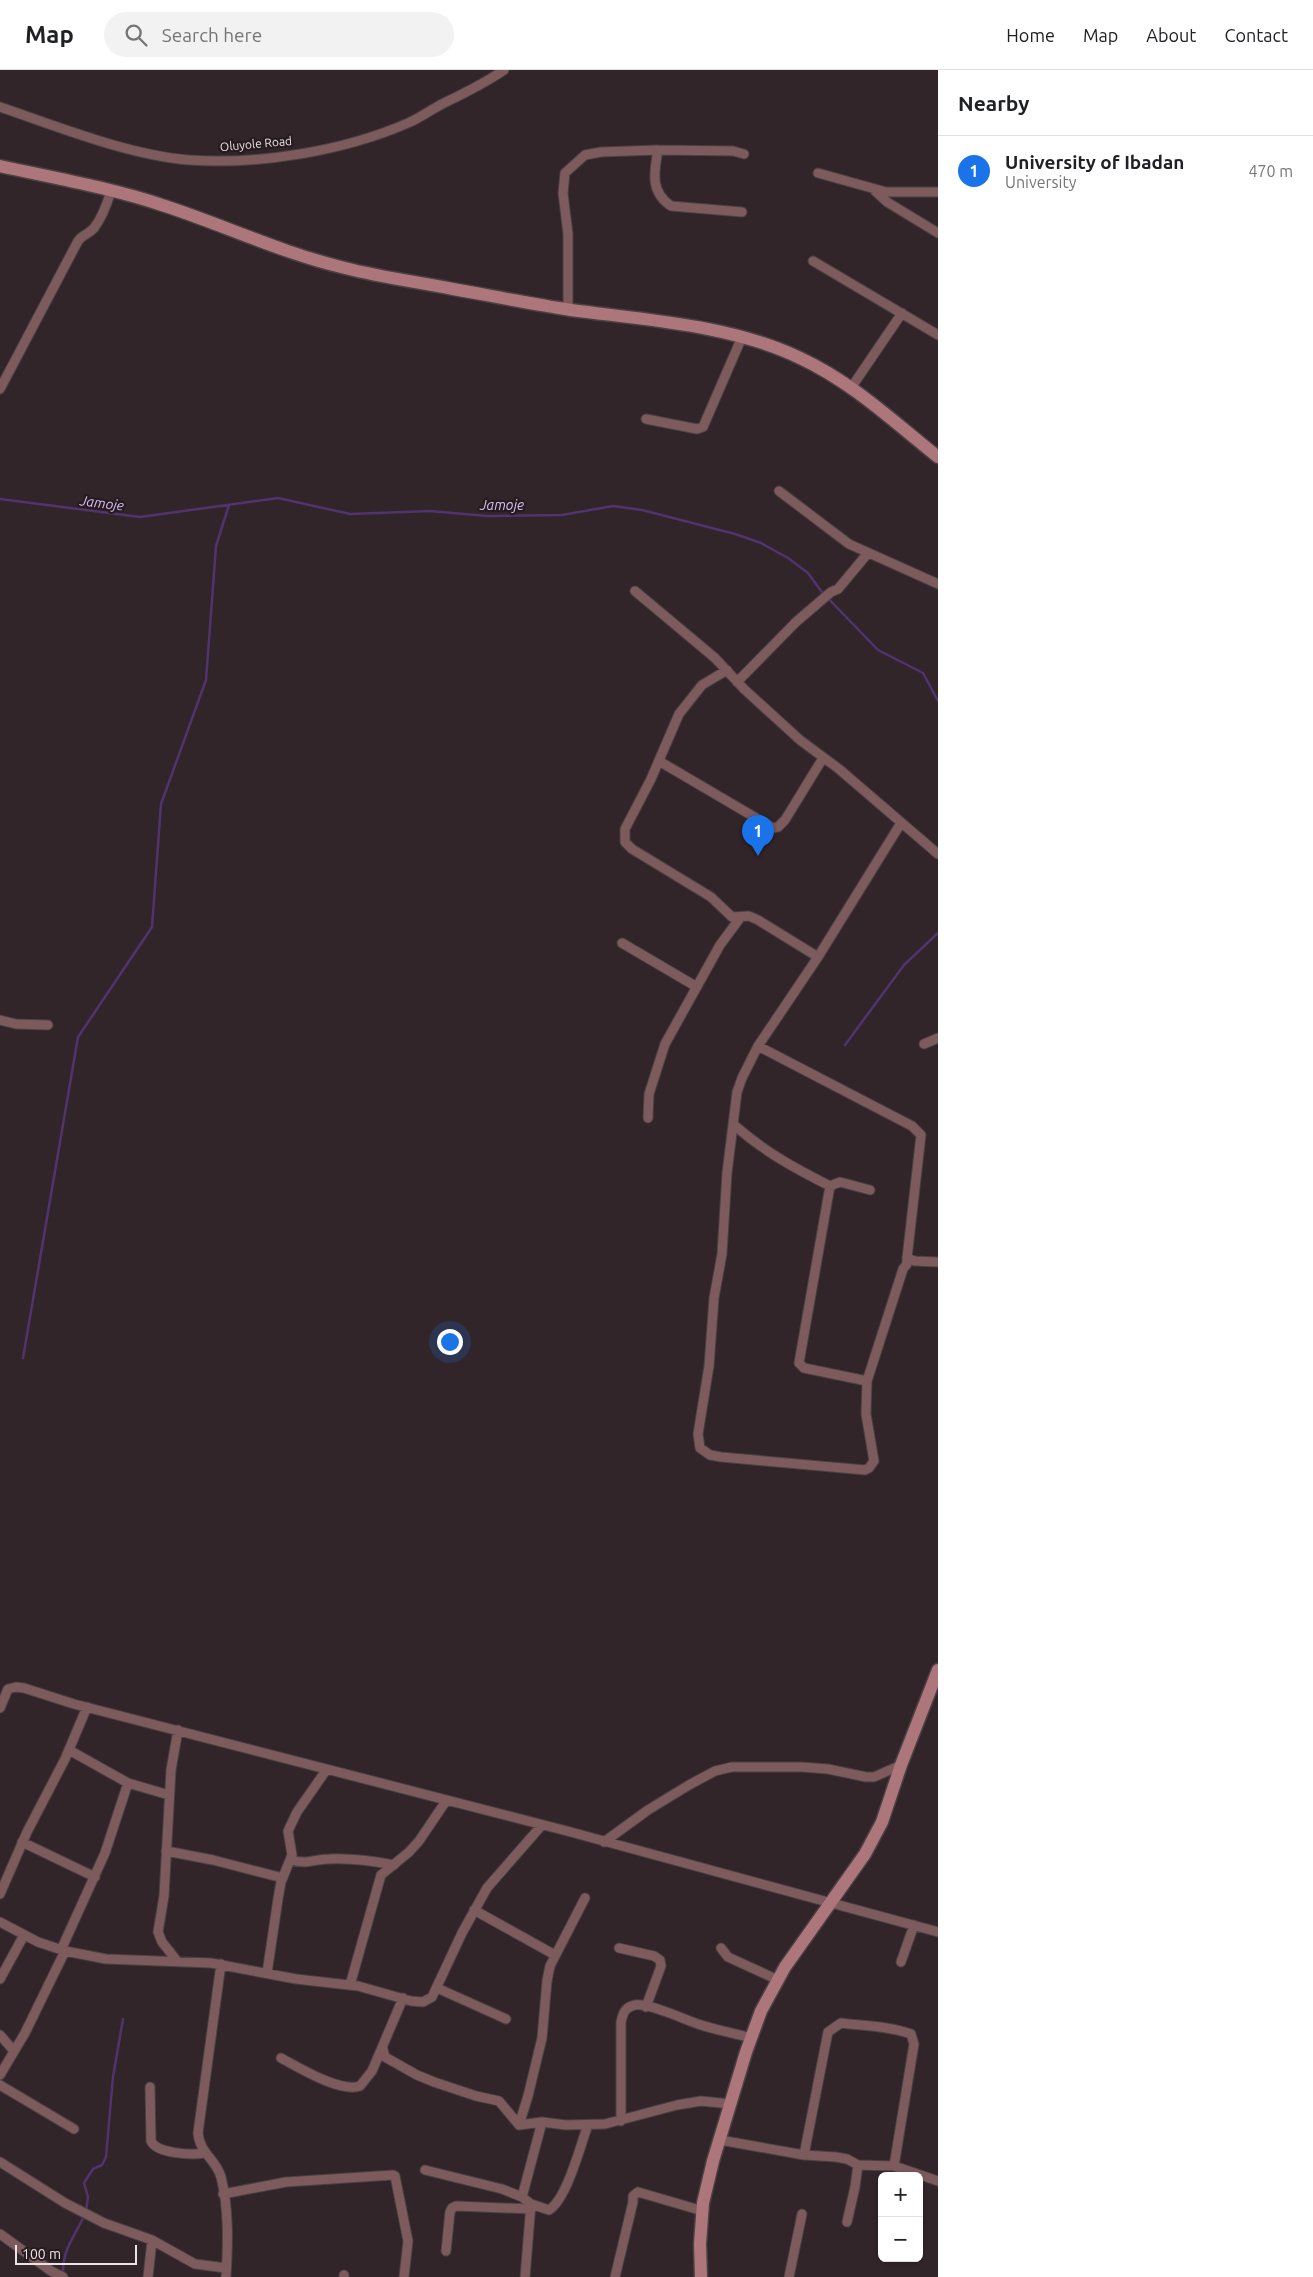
<!DOCTYPE html>
<html lang="en">
<head>
<meta charset="utf-8">
<style>
  :root { --surface:#fff; --page:#f2f2f2; --text:#202124; --muted:#757577; --line:#e0e0e0; --accent:#1a73e8 }
  body { margin:0; font-family:Ubuntu,sans-serif; background:var(--page); color:var(--text) }
  .controls { position:absolute; right:15px; bottom:15px; display:grid; overflow:hidden; border-radius:8px; box-shadow:0 1px 4px #0004 }
  .controls button { width:45px; height:45px; display:grid; place-items:center; padding:0; border:0; border-bottom:1px solid var(--line); background:var(--surface); color:var(--text); font:25px sans-serif }
  .scale { position:absolute; left:15px; bottom:12px; width:122px; box-sizing:border-box; padding-left:5px; border:2px solid #ebe3e6; border-top:0; font-size:14px; line-height:18px; white-space:nowrap; color:#ebe3e6; -webkit-text-stroke:4px #271b20; paint-order:stroke }
  .you { position:absolute; left:449px; top:1271px; width:18px; height:18px; margin:-12px; border:4px solid #fff; border-radius:50%; background:#1a73e8; box-shadow:0 0 0 8px #1a73e833 }
  .badge { display:grid; place-items:center; width:32px; height:32px; border-radius:50%; background:var(--accent); color:#fff; font-size:16px; font-weight:700 }
  .pin { position:absolute; translate:-50% -41px; filter:drop-shadow(0 1px 2px #0008) }
  .pin::after { content:''; position:absolute; top:26px; width:18px; height:15px; background:inherit; clip-path:polygon(0 0,100% 0,50% 100%) }
  .list { margin:0; padding:0; list-style:none }
  h2 { display:flex; justify-content:space-between; align-items:center; height:65px; margin:0; padding:0 20px; font-size:21px }
  h2 small { font-size:16px; font-weight:400; color:var(--muted) }
  .list li { display:grid; grid-template-columns:32px 1fr auto; gap:15px; align-items:center; box-sizing:border-box; height:70px; padding:0 20px; border-top:1px solid var(--line) }
  .list b { display:block; font-size:19px; white-space:nowrap }
  .list p { margin:0; font-size:16px; white-space:nowrap; color:var(--muted) }
  .list em { font-size:16px; font-style:normal; color:var(--muted) }
  .icon { flex:none; width:28px; height:28px; fill:none; stroke:currentColor; stroke-width:2; stroke-linecap:round; stroke-linejoin:round }
  .map { position:relative; flex:none; width:938px; height:2207px; overflow:hidden }
  header { display:flex; align-items:center; gap:30px; box-sizing:border-box; height:70px; padding:0 25px; background:var(--surface); border-bottom:1px solid var(--line) }
  header strong { font-size:24px }
  nav { display:flex; gap:28px; margin-inline-start:auto; font-size:18px }
  .search { width:350px; height:45px; background:var(--page); display:flex; align-items:center; gap:12px; box-sizing:border-box; padding:0 18px; border-radius:28px; color:var(--muted); font-size:19px }
  main { display:flex }
  aside { flex:1; background:var(--surface) }
  .map>svg:first-child { display:block }
</style>
</head>
<body>
<header>
<strong>Map</strong>
<div class="search"><svg class="icon" aria-label="search" viewBox="0 0 24 24"><circle cx="10" cy="10" r="6"/><path d="M15 15l6 6"/></svg>Search here</div>
<nav><a>Home</a><a>Map</a><a>About</a><a>Contact</a></nav>
</header>
<main>
<div class="map">
<svg width="938" height="2207" viewBox="0 0 938 2207">
  <rect width="100%" height="100%" fill="#31252a"/>
  <g fill="none" stroke-linecap="round" stroke-linejoin="round">
    <path stroke="#51336e" stroke-width="2.5" d="M0 429 140 447 278 428 350 444 430 441 487 446 562 445 613 436 642 440 735 464 761 473 788 488 808 503 821 521 878 580 923 603 938 631
      M845 975 904 895 938 863
      M23 1288 78 967 152 857 161 734 206 610 216 476 229 435
      M86 2141 88 2127 84 2113 93 2099 102 2095 106 2087 113 2007 123 1949
      M63 2203C63 2178 74 2168 84 2146"/>
    <g stroke="#4b4044" stroke-width="11">
      <path id="street" d="M0 37C59 57 128 85 189 90 259 95 344 81 408 53 420 48 432 39 444 33 465 23 485 13 504 0
        M658 80C654 102 650 122 671 136L742 142
        M818 103 886 122H938
        M874 120 887 132 938 163
        M813 191 938 265
        M568 239V164L563 123 565 103 585 85 601 82 658 80 733 81 744 84
        M851 318 902 243
        M0 319 78 171C82 165 89 164 94 158 102 148 107 134 111 121
        M646 349 697 359 703 357 742 267
        M779 421 849 474 938 514
        M635 521 715 588 744 619 800 670 839 699 938 784
        M727 600 702 615 679 644 651 709 625 759V772L632 779 711 827 732 847 749 846 758 850 818 887
        M737 612 796 552 831 522 838 519 868 483
        M659 691 773 758 778 757 785 750 823 688
        M901 753 818 887 758 976 742 1008 737 1022 727 1103 722 1184 714 1228 709 1296 698 1364 700 1378 710 1385 721 1387 865 1400 869 1398 874 1391 866 1344 867 1311 903 1199 907 1194V1188L915 1191 938 1192
        M622 873 697 917
        M0 950 16 954 48 955
        M924 974 938 968
        M758 976 912 1056 921 1065 907 1188
        M648 1048 649 1024 665 974 720 875 740 848
        M734 1055C765 1082 794 1098 830 1116
        M867 1311 804 1298 799 1293 830 1116 840 1112 870 1120
        M0 1638 8 1619 16 1617 24 1618 74 1634 567 1761 938 1862
        M69 1680 128 1713 169 1725
        M22 1772 95 1807
        M604 1772 648 1740 689 1715 715 1701 732 1697H801L828 1699 866 1707H874L901 1695
        M166 1781 213 1790 283 1808
        M291 1790C310 1795 312 1789 329 1789 350 1788 373 1791 394 1795
        M0 1824 27 1762 65 1689 87 1637
        M474 1840 555 1885
        M0 1852 38 1872 65 1881 106 1889 211 1893 296 1909 358 1916 411 1931 423 1932 432 1927 462 1863 487 1818 542 1755
        M619 1878 654 1886 660 1890 661 1896 646 1937
        M721 1878 728 1887 778 1910
        M61 1880 105 1783 128 1713
        M177 1891 162 1872 158 1862 164 1826 171 1700 178 1660
        M901 1892 914 1855
        M221 1894 198 2063C200 2084 216 2089 221 2107 229 2139 228 2174 226 2207
        M267 1903 278 1829 281 1812 292 1785 288 1761 297 1742 327 1699
        M0 1909 24 1865
        M350 1915 381 1805 409 1782 419 1771 446 1731
        M437 1918 506 1949
        M0 1965 14 1981
        M383 1979 385 1987 417 2005 434 2012 476 2026 499 2031 519 2055 542 2052 566 2055 605 2054 677 2035 701 2031 731 2034
        M281 1988C298 1997 340 2023 360 2016L372 2001 403 1928
        M0 2005 25 1963 65 1881
        M0 2015 74 2059
        M150 2017 151 2071C157 2084 192 2085 204 2083
        M621 2051V1952C623 1943 625 1937 635 1935 650 1933 683 1949 698 1954 715 1960 734 1963 751 1968
        M542 2052 522 2127 531 2134 549 2140C567 2129 580 2076 588 2055
        M519 2055 528 2026 542 1968 547 1911 550 1896 585 1828
        M720 2070 804 2085 836 2087 847 2089 858 2095 894 2096 938 2111
        M804 2085 828 1962 841 1953C864 1956 889 1956 911 1964L914 1974 894 2096
        M0 2092 65 2133 104 2153 152 2170 195 2194 226 2198
        M425 2100 502 2119 522 2127
        M223 2124 286 2112 393 2105 395 2106 408 2171 404 2207
        M847 2152 855 2117 858 2095
        M0 2164 51 2201 63 2207
        M446 2181 450 2142 452 2138 456 2136 531 2139
        M344 2205V2207
        M148 2207 152 2170
        M525 2207 531 2134
        M615 2207 633 2132V2126L638 2122 703 2141
        M789 2207 802 2144"/>
    </g>
    <g stroke="#4b4044" stroke-width="15">
      <path id="secondary" d="M0 96C55 108 112 118 165 136 226 156 282 183 345 198 380 207 417 212 453 219 492 226 532 234 571 240 646 250 732 255 800 288 852 312 894 352 938 387
        M701 2207 700 2174 703 2133 713 2091 746 1982 761 1941 785 1897 865 1784 882 1752 901 1695 938 1600"/>
    </g>
    <use href="#street" stroke="#7d5b5d" stroke-width="9"/>
    <use href="#secondary" stroke="#ad767a" stroke-width="12"/>
  </g>
  <g text-anchor="middle" stroke-width="4.5" stroke-linejoin="round" paint-order="stroke">
    <g font-size="12" fill="#ebe3e6" stroke="#271b20">
      <text transform="translate(256 74) rotate(-5)" y="4">Oluyole Road</text>
    </g>
    <g font-size="14" font-style="italic" fill="#d8bef4" stroke="#271b20">
      <text transform="translate(102 433) rotate(7)" y="5">Jamoje</text>
      <text x="502" y="440">Jamoje</text>
    </g>
  </g>
</svg>
<div class="controls">
<button>+</button>
<button>−</button>
</div>
<div class="scale">100 m</div>
<div class="you"></div>
<div class="pin badge" style="left:758px;top:786px">1</div>
</div>
<aside>
<h2>Nearby<small></small></h2>
<ul class="list">
<li><span class="badge">1</span><div><b>University of Ibadan</b><p>University</p></div><em>470 m</em></li>
</ul>
</aside>
</main>
</body>
</html>
